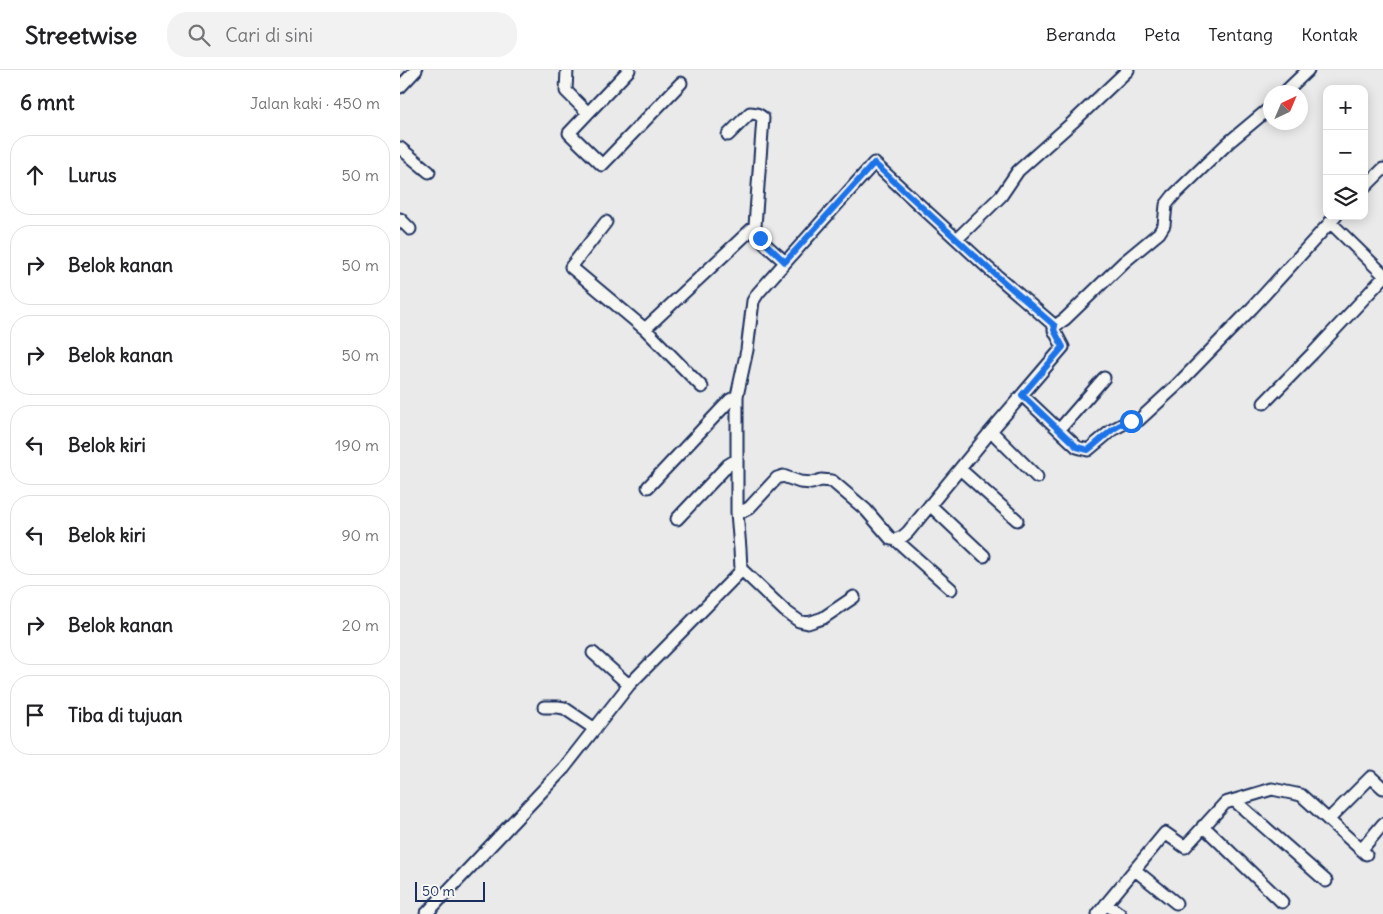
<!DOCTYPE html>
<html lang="id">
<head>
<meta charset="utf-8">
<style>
  :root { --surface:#fff; --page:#f2f2f2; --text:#202124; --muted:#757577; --line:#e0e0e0 }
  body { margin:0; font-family:Delius,sans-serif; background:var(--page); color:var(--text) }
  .controls { position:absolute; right:15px; top:15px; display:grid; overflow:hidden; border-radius:10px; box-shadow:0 2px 12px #0003 }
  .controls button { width:45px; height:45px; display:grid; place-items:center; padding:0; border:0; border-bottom:1px solid var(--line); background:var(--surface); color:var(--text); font:25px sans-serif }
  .compass { position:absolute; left:863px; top:15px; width:45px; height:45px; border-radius:50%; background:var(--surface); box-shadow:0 2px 12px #0003; rotate:44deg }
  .scale { position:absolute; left:15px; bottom:12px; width:70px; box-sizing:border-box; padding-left:5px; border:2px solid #1b2f5e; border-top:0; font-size:14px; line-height:18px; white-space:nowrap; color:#1b2f5e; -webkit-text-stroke:4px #f6f6f2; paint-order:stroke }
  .stop { position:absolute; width:15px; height:15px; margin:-11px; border:4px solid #1a73e8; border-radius:50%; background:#fff }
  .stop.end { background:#1a73e8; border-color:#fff; box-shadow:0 1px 5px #0008 }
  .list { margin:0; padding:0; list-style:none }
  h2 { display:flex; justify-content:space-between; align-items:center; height:65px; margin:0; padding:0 20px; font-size:21px }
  h2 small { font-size:16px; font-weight:400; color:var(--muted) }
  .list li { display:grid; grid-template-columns:32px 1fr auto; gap:15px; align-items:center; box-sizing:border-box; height:80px; margin:0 10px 10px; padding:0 10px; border:1px solid var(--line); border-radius:20px }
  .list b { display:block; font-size:19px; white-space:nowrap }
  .list em { font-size:16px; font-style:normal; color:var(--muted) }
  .icon { flex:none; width:28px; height:28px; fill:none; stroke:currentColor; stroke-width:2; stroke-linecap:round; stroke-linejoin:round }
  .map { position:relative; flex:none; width:983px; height:844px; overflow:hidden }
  header { display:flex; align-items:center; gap:30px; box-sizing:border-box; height:70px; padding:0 25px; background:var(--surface); border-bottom:1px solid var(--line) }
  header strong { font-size:24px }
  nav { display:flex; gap:28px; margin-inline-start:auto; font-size:18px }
  .search { width:350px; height:45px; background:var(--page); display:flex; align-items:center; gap:12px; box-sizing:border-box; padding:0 18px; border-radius:20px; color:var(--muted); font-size:19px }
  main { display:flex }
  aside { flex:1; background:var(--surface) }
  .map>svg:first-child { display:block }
</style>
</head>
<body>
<header>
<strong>Streetwise</strong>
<div class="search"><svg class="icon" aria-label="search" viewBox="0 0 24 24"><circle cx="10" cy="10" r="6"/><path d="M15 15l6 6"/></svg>Cari di sini</div>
<nav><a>Beranda</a><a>Peta</a><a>Tentang</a><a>Kontak</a></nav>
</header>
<main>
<aside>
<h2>6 mnt<small>Jalan kaki · 450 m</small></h2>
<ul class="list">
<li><svg class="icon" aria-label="ahead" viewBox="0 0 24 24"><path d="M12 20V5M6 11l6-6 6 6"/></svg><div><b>Lurus</b></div><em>50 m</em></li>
<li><svg class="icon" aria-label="right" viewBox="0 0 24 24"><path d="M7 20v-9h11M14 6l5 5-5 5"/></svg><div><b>Belok kanan</b></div><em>50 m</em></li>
<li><svg class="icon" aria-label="right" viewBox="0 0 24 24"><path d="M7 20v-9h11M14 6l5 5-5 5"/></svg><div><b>Belok kanan</b></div><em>50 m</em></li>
<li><svg class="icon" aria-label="left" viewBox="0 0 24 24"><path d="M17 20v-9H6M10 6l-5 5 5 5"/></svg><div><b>Belok kiri</b></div><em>190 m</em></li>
<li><svg class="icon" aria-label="left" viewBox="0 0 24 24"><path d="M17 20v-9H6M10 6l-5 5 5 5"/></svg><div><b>Belok kiri</b></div><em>90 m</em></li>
<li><svg class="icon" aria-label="right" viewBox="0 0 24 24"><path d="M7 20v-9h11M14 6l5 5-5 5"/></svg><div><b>Belok kanan</b></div><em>20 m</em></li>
<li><svg class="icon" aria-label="arrive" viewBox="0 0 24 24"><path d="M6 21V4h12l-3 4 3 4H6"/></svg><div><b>Tiba di tujuan</b></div></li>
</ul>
</aside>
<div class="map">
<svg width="983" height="844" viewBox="0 0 983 844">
  <rect width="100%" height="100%" fill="#e9eae9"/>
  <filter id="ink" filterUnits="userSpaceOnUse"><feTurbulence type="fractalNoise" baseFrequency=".02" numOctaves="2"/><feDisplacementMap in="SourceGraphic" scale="10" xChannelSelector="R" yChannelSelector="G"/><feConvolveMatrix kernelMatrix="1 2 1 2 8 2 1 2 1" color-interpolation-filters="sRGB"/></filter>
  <g filter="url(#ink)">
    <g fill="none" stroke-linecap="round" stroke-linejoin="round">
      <g stroke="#1b2f5e" stroke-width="15">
        <path id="minor" d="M167 0 166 21 188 43
          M229 0 169 63 202 95 281 13
          M0 17 16 0
          M885 22 908 0
          M328 65 350 43C356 43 359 44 363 48L355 156C357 171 375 182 385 192
          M0 78 29 102
          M964 118 983 99
          M0 149 10 159
          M206 152 171 197 245 259 302 317
          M930 152 983 204
          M557 169 601 126 618 101 673 52 728 0
          M245 259 355 156
          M622 325 677 377 688 380 712 360 725 353 739 350 777 315 852 238 936 146
          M864 333 913 283 983 208
          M659 360 704 308
          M591 361 637 407
          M560 399 617 450
          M248 417 330 330 337 326
          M530 435 584 486
          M337 442 343 441 349 438 377 408 383 406 400 412 412 413 421 410 432 411 466 440 491 469C498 471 503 467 508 462L591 361 663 277 654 260 655 256
          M277 449 328 395 336 390
          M496 470 551 519
          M341 499 385 541 399 551 408 553 423 548 454 527
          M193 583 229 615
          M144 637H158L164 638 195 659
          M835 731 926 811
          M929 749 971 707 983 718
          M803 756 882 832
          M962 779 983 754
          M735 800 776 833
          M706 834 720 844
          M26 844 164 698 229 615 338 504 341 499 340 479 337 442V326L347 280 353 231 358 223 474 93 589 199 655 256 665 249 724 192 759 163 764 155 766 135 773 126 829 72 871 37
          M698 844 765 763 785 777 825 733 872 719 901 725 966 784"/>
      </g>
      <use href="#minor" stroke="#f6f6f2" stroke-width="11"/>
    </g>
  </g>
  <g fill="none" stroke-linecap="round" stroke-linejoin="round" filter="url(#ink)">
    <path stroke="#1a73e8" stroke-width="6" d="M360 168 385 192 474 93 589 199 655 256 654 260 663 277 622 325 677 377 688 380C702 370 713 355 731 351"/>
  </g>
</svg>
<div class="controls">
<button>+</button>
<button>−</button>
<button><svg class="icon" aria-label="layers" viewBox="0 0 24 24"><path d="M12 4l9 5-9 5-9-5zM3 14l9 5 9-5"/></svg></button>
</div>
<svg class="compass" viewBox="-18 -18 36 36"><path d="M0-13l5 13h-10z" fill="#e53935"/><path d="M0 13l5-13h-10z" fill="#757577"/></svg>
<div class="scale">50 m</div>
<div class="stop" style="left:731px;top:351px"></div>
<div class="stop end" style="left:360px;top:168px"></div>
</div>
</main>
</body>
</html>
